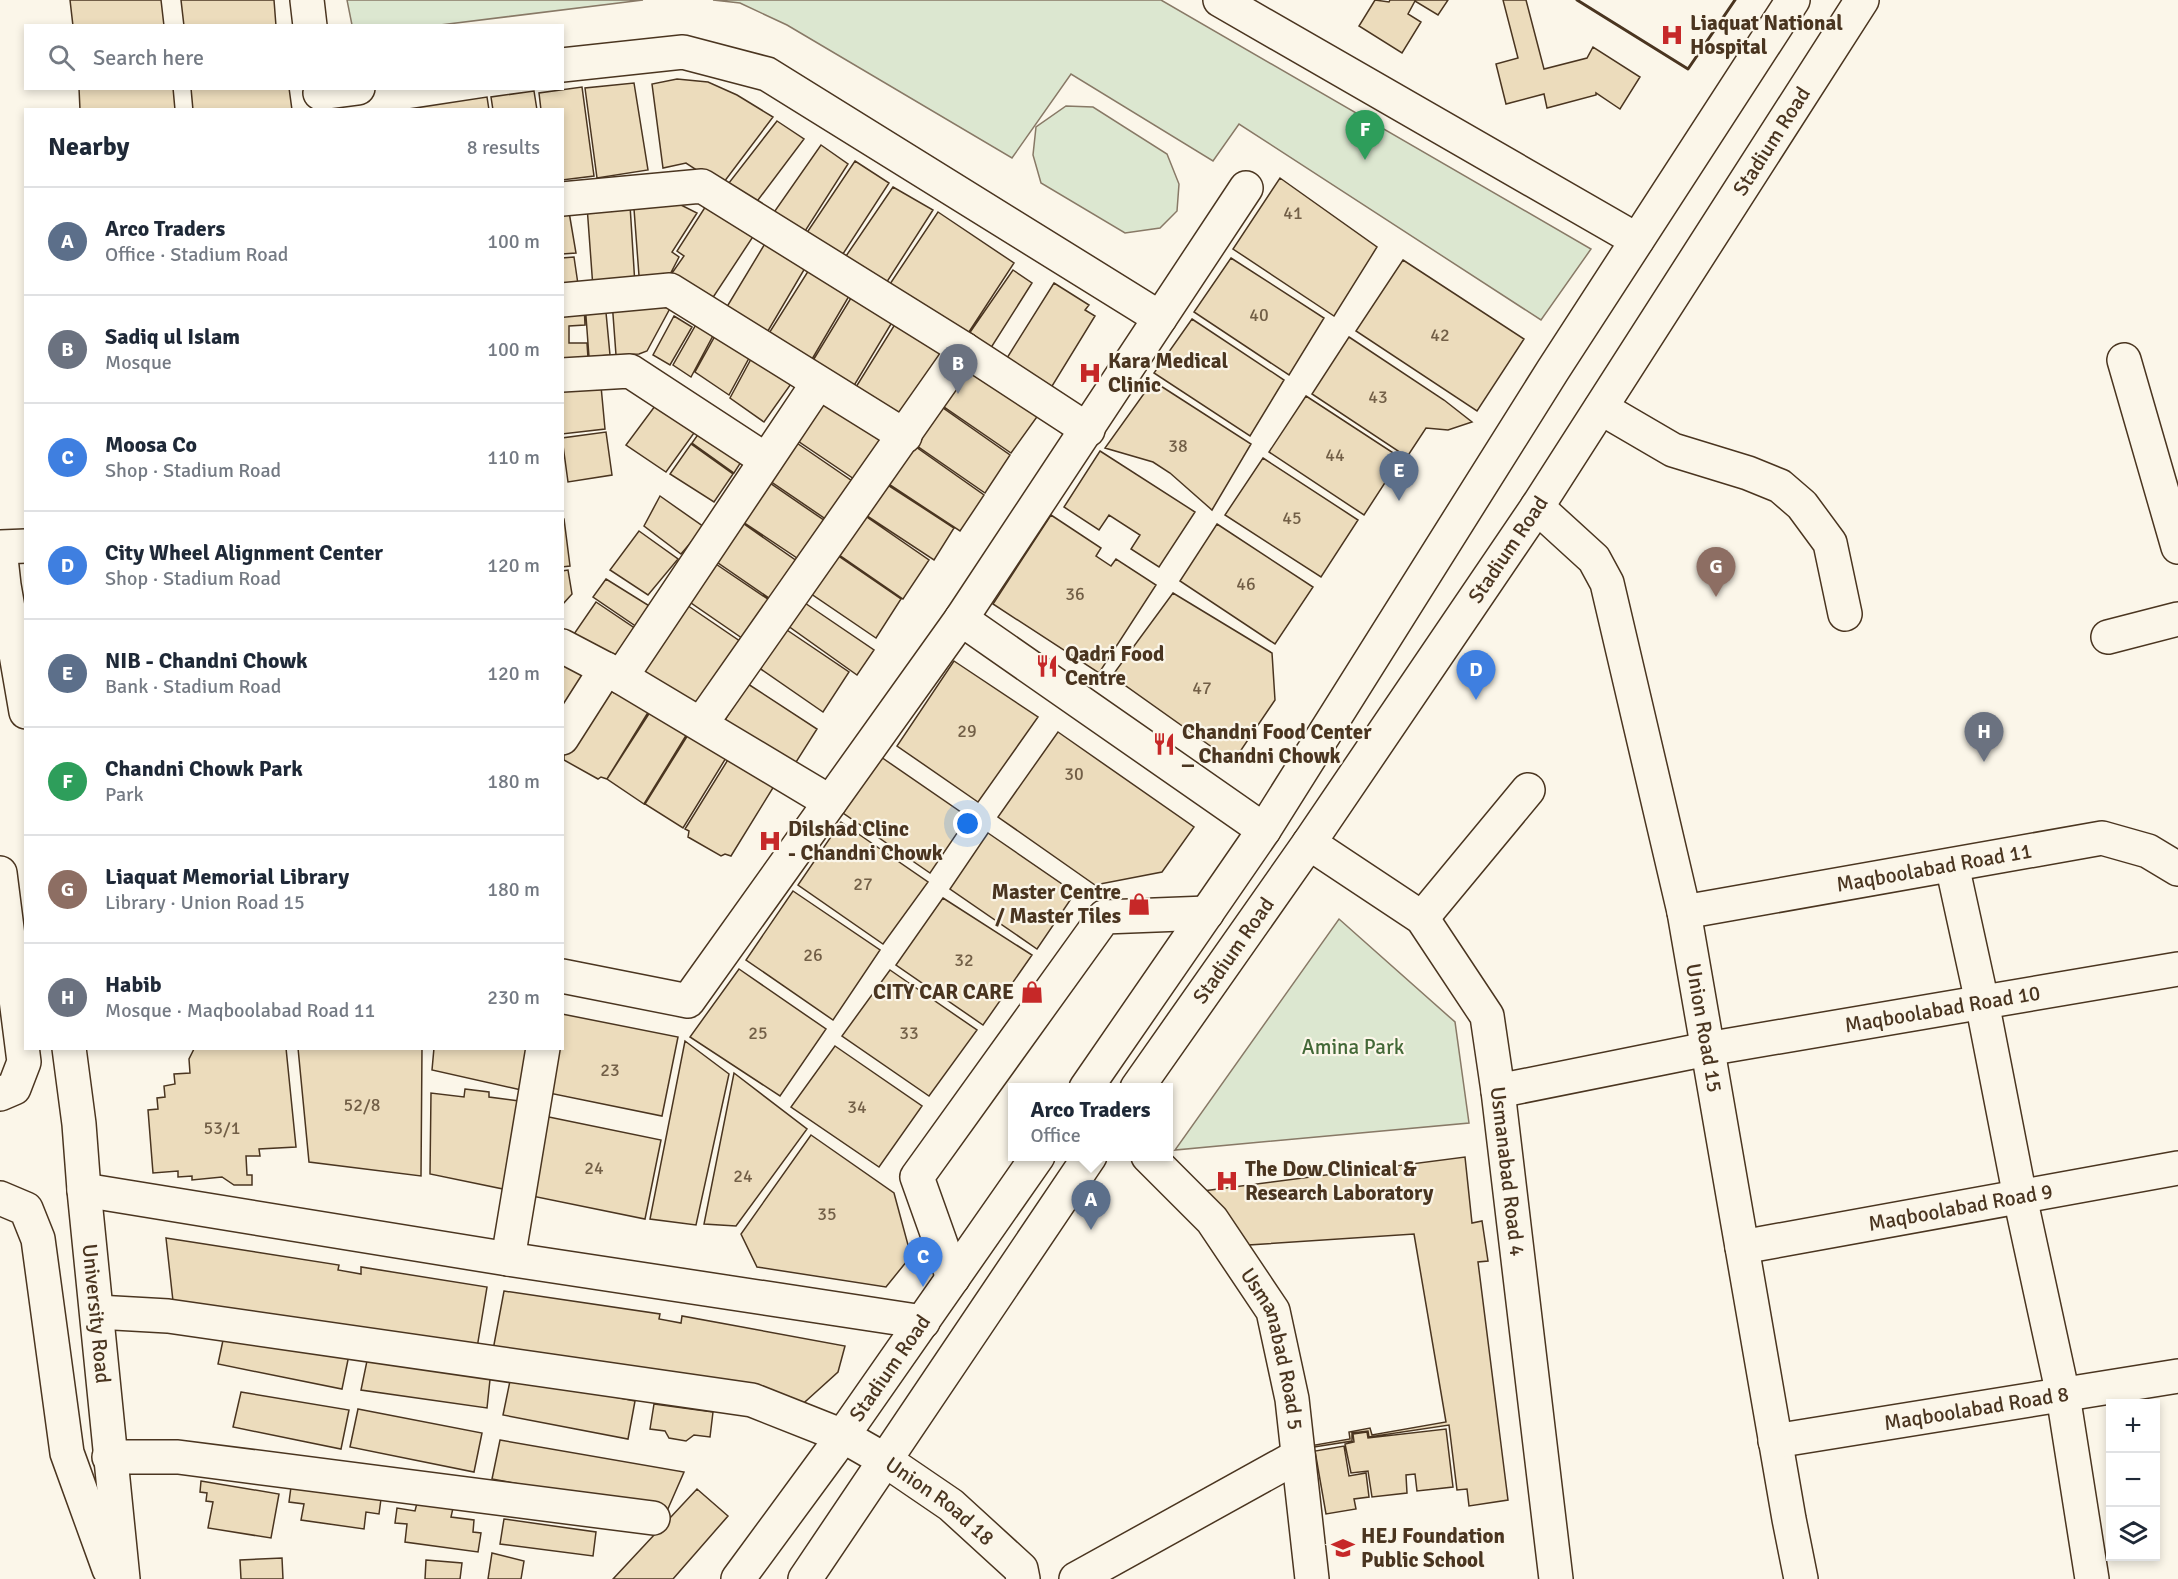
<!DOCTYPE html>
<html lang="en">
<head>
<meta charset="utf-8">
<style>
  :root { --surface:#fff; --page:#f6f6f7; --text:#1f2937; --muted:#747a83; --line:#e0e1e3; --accent:#c62828 }
  body { margin:0; font-family:Signika,sans-serif; background:var(--page); color:var(--text) }
  .controls { position:absolute; right:18px; bottom:18px; display:grid; overflow:hidden; border-radius:0px; box-shadow:0 3px 9px #0003 }
  .controls button { width:54px; height:54px; display:grid; place-items:center; padding:0; border:0; border-bottom:2px solid var(--line); background:var(--surface); color:var(--text); font:30px sans-serif }
  .you { position:absolute; left:968px; top:824px; width:21px; height:21px; margin:-15px; border:4px solid #fff; border-radius:50%; background:#1a73e8; box-shadow:0 0 0 9px #1a73e833 }
  .badge { display:grid; place-items:center; width:39px; height:39px; border-radius:50%; background:var(--accent); color:#fff; font-size:20px; font-weight:700 }
  .pin { position:absolute; translate:-50% -50px; filter:drop-shadow(0 2px 3px #0008) }
  .pin::after { content:''; position:absolute; top:32px; width:21px; height:18px; background:inherit; clip-path:polygon(0 0,100% 0,50% 100%) }
  .popup { position:absolute; left:1008px; top:1083px; width:165px; height:78px; box-sizing:border-box; display:grid; place-content:center; border-radius:0px; background:var(--surface); filter:drop-shadow(0 2px 4px #0005); font-size:20px; white-space:nowrap; color:var(--muted) }
  .popup b { font-size:22px; color:var(--text) }
  .popup::after { content:''; position:absolute; left:50%; top:100%; margin-left:-12px; border:12px solid transparent; border-top-color:var(--surface) }
  .list { margin:0; padding:0; list-style:none }
  h2 { display:flex; justify-content:space-between; align-items:center; height:78px; margin:0; padding:0 24px; font-size:26px }
  h2 small { font-size:20px; font-weight:400; color:var(--muted) }
  .list li { display:grid; grid-template-columns:39px 1fr auto; gap:18px; align-items:center; box-sizing:border-box; height:108px; padding:0 24px; border-top:2px solid var(--line) }
  .list b { display:block; font-size:22px; white-space:nowrap }
  .list p { margin:0; font-size:20px; white-space:nowrap; color:var(--muted) }
  .list em { font-size:20px; font-style:normal; color:var(--muted) }
  .icon { flex:none; width:33px; height:33px; fill:none; stroke:currentColor; stroke-width:2; stroke-linecap:round; stroke-linejoin:round }
  .map { position:relative; flex:none; width:2178px; height:1579px; overflow:hidden }
  .search { position:absolute; background:var(--surface); box-shadow:0 3px 9px #0003; left:24px; top:24px; width:540px; height:66px; display:flex; align-items:center; gap:15px; box-sizing:border-box; padding:0 21px; border-radius:0px; color:var(--muted); font-size:22px }
  .panel { position:absolute; background:var(--surface); box-shadow:0 3px 9px #0003; left:24px; top:108px; width:540px; height:942px; border-radius:0px }
  .map>svg:first-child { display:block }
</style>
</head>
<body>
<div class="map">
<svg width="2178" height="1579" viewBox="0 0 2178 1579">
  <rect width="100%" height="100%" fill="#fbf6e9"/>
  <path fill="#dce7d0" stroke="#887966" stroke-width="1.5" d="M347 0H643L440 25H352Z
    M713 0H1161L1591 249 1541 320 1239 124 1213 161 1071 74 1012 158 787 25 740 3Z
    M1066 106 1093 107 1167 154 1179 184 1177 211 1160 228 1125 233 1041 183 1033 155 1036 127Z
    M1339 919 1455 1022 1469 1123 1175 1150Z"/>
  <path fill="#ecdcbc" stroke="#4a3520" stroke-width="1.5" fill-rule="evenodd" d="M70 0H161L164 26H73Z
    M181 0H274L276 26H184Z
    M1375 0 1389 2 1390 0H1448L1438 15 1415 1 1408 14 1421 22 1402 53 1359 26Z
    M1503 0H1526L1544 69 1587 58 1593 47 1640 77 1620 109 1596 93V95L1547 108 1544 94 1506 104 1496 64 1518 58Z
    M677 79 708 82 737 95 773 117 721 186 686 163 663 168 652 84Z
    M634 83 648 170 597 178 585 88Z
    M582 87 594 176 562 180V110H541L539 93Z
    M79 88H173L175 110H80Z
    M191 88H289L292 110H193Z
    M534 91 537 110H493L491 97Z
    M487 97 489 110H409V109Z
    M777 121 804 139 752 208 725 188Z
    M821 145 848 164 800 239 770 218Z
    M855 161 889 183 839 260 804 237Z
    M1280 178 1377 247 1334 316 1233 249Z
    M893 187 933 210 883 288 842 262Z
    M711 198 758 229 710 302 670 276 684 256 677 251Z
    M677 203 697 213 672 252 679 257 664 286 640 289 634 209Z
    M630 205 635 285 593 288 587 206Z
    M568 206 576 253 562 254V207Z
    M938 212 1014 263 967 335 886 290Z
    M769 237 808 263 765 336 722 315Z
    M574 257 579 291 562 293V258Z
    M1231 258 1324 318 1289 375 1194 312Z
    M1403 260 1524 339 1477 411 1356 331Z
    M812 265 852 291 808 366 766 338Z
    M1013 270 1032 283 987 354 964 341Z
    M1054 283 1089 305 1085 310 1095 316 1046 396 1002 366Z
    M854 293 894 319 849 394 809 367Z
    M612 301H674L647 351 639 354 616 355Z
    M605 302 610 355 589 357 585 303Z
    M584 303 585 325 569 326V343H587L588 358H562V304Z
    M674 316 692 327 670 365 653 355Z
    M1192 319 1284 380 1250 436 1154 373Z
    M698 321 716 330 691 377 673 365Z
    M897 321 944 354 896 423 851 395Z
    M720 327 755 347 729 395 695 372Z
    M1349 337 1444 400 1472 422 1448 430 1426 428 1407 457 1312 394Z
    M757 348 798 374 764 422 730 398Z
    M961 362 1039 414 1011 453 934 400Z
    M1153 381 1251 444 1212 510 1170 473 1153 462 1105 448Z
    M601 386 605 429 562 434V390Z
    M815 396 885 444 860 483 789 435Z
    M1306 396 1401 458 1364 515 1269 452Z
    M933 401 1010 455 985 493 907 439Z
    M655 406 694 433 666 472 626 445Z
    M706 423 748 451 734 473 692 443Z
    M606 432 612 475 568 482 562 438Z
    M788 437 858 485 833 524 761 475Z
    M906 440 984 495 960 531 881 479Z
    M691 444 733 474 714 502 670 474Z
    M1100 451 1195 512 1159 567 1131 549 1140 535 1109 515 1099 530 1064 507Z
    M1263 458 1358 520 1321 577 1225 515Z
    M761 477 831 525 806 564 734 516Z
    M880 480 954 528 934 560 858 510Z
    M660 496 704 527 681 554 644 526Z
    M858 511 929 560 903 599 832 550Z
    M1051 515 1101 548 1096 556 1111 566 1116 559 1156 585 1099 673 993 604Z
    M734 517 804 566 779 605 708 556Z
    M562 519H564L570 566 562 567Z
    M1217 524 1313 587 1275 644 1180 581Z
    M639 531 678 559 648 595 610 570Z
    M831 551 901 599 876 638 804 589Z
    M707 558 778 606 752 645 681 596Z
    M568 570 572 594 562 605V571Z
    M606 579 651 607 637 627 593 597Z
    M1173 593 1272 653 1275 700 1233 762 1112 676Z
    M678 599 750 648 701 721 626 677Z
    M799 599 874 650 857 675 784 623Z
    M596 602 636 629 612 662 574 634Z
    M778 624 849 672 823 712 752 663Z
    M562 659 593 675 562 721Z
    M954 661 1038 717 978 802 897 746Z
    M605 680 652 706 607 779 601 777 598 779 564 760V754H562Z
    M748 684 817 729 791 770 721 726Z
    M652 709 690 729 644 804 607 779Z
    M691 730 729 753 683 828 645 804Z
    M1058 732 1194 827 1162 872 1095 885 998 817Z
    M734 750 779 778 731 856 725 854 721 856 688 837 689 831 685 829Z
    M881 757 968 817 930 873 843 813Z
    M841 822 928 882 883 944 798 885Z
    M988 833 1075 893 1037 949 950 889Z
    M793 891 880 950 833 1020 746 960Z
    M943 898 1032 955 983 1025 896 965Z
    M739 969 826 1029 780 1096 690 1037Z
    M890 970 977 1030 929 1096 842 1036Z
    M562 1014 678 1037 662 1116 544 1092 553 1048H562Z
    M685 1041 729 1074 696 1225 650 1219Z
    M835 1046 922 1106 879 1167 791 1107Z
    M286 1048 296 1147 259 1149 260 1156H246L247 1175H252V1185H234L222 1177 192 1180V1176L178 1177V1171L153 1173 148 1110 158 1109 157 1098 165 1097 164 1086 175 1084 174 1074 190 1073 189 1059 194 1049Z
    M298 1048H422L421 1176 309 1162Z
    M434 1048H531L526 1091 432 1070Z
    M734 1073 807 1129 736 1226 704 1224Z
    M465 1089 489 1092V1097L519 1101 508 1190 430 1174 431 1093 464 1097Z
    M544 1116 661 1140 645 1219 527 1195Z
    M811 1135 894 1193 911 1256 886 1287 757 1267 741 1234Z
    M1465 1157 1472 1223 1482 1221 1488 1261 1478 1262 1508 1500 1469 1506 1467 1489 1457 1490 1449 1425 1369 1437 1368 1431 1352 1433V1441L1308 1448 1225 1218 1195 1192ZM1414 1234 1446 1422 1372 1435 1370 1428 1349 1432 1350 1439 1310 1446 1288 1313 1249 1245Z
    M166 1238 339 1265 338 1270 361 1274V1267L487 1287 477 1348 173 1301Z
    M504 1291 660 1314 659 1319 681 1323 682 1316 845 1346 838 1372 796 1410 493 1350Z
    M226 1326 350 1350 342 1389 218 1364Z
    M369 1351 491 1370 487 1408 361 1390Z
    M511 1376 635 1401 628 1439 503 1415Z
    M241 1392 349 1410 341 1449 233 1427Z
    M654 1404 713 1412 710 1437 694 1435 686 1441 669 1438 665 1431 650 1429Z
    M358 1409 482 1433 474 1472 350 1447Z
    M1446 1429 1453 1487 1417 1491 1415 1474 1406 1475 1407 1493 1372 1497 1368 1471 1351 1473 1345 1444 1354 1442 1353 1434 1367 1432 1368 1438Z
    M500 1440 684 1472 667 1511 492 1479Z
    M1344 1446 1349 1476 1366 1473 1369 1497 1354 1499 1356 1509 1326 1514 1315 1451Z
    M201 1481 279 1494 271 1538 208 1528 213 1502 206 1501 207 1493 200 1492Z
    M291 1487 381 1499 379 1514 366 1512 364 1529 301 1520 304 1504 289 1502Z
    M697 1489 728 1516 673 1579H613Z
    M417 1503 453 1508 451 1517 474 1520 473 1532 481 1533 478 1552 405 1542 407 1524 395 1523 397 1508 415 1511Z
    M504 1519 596 1532 593 1556 500 1544Z
    M492 1553 524 1561 521 1579H488Z
    M282 1558 283 1579H241L240 1560Z
    M426 1560 462 1563 460 1579H425Z"/>
  <g fill="none" stroke-linecap="round" stroke-linejoin="round">
    <g stroke="#4a3520" stroke-width="36">
      <g id="minor">
        <path d="M307 0 310 26"/>
        <path d="M1220 0 1637 240"/>
        <path d="M562 65 683 52 767 74 1160 318"/>
        <path d="M320 93 358 88"/>
        <path d="M562 199 702 186 964 349 1088 430"/>
        <path d="M562 300 670 290 905 436"/>
        <path d="M2124 360 2178 547"/>
        <path d="M562 375 630 371 766 460"/>
        <path d="M1601 408 1673 450 1748 473 1780 486 1802 505 1830 543 1845 614"/>
        <path id="s1" d="M1537 507 1594 559 1607 583 1684 912 1789 1519 1801 1579"/>
        <path d="M0 547 26 546"/>
        <path d="M961 619 1264 830"/>
        <path d="M2108 637 2178 619"/>
        <path d="M562 646 621 677 830 802"/>
        <path d="M621 677 818 383"/>
        <path d="M701 724 964 349"/>
        <path d="M562 738 606 669"/>
        <path id="s2" d="M1309 843 1422 918 1487 1016 1498 1091 1556 1579"/>
        <path d="M1952 865 1982 1002 2020 1197 2063 1395 2092 1579"/>
        <path id="s3" d="M1684 912 2102 838 2148 851 2178 869"/>
        <path d="M1422 918 1528 790"/>
        <path d="M562 976 688 1001 961 619 1246 188"/>
        <path id="s4" d="M1498 1091 1707 1049 2178 969"/>
        <path id="s5" d="M1148 1156 1212 1220 1273 1311 1292 1399 1312 1579"/>
        <path d="M84 1190 508 1259 923 1322"/>
        <path id="s6" d="M1742 1247 2178 1168"/>
        <path d="M508 1259 543 1048"/>
        <path d="M953 1278 917 1177 1104 917 1207 913"/>
        <path id="s7" d="M97 1312 168 1316 752 1400 843 1436 885 1460 951 1505 1021 1569 1023 1579"/>
        <path id="s8" d="M1775 1441 2178 1376"/>
        <path d="M109 1457H178L653 1518"/>
        <path d="M1076 1579 1298 1456"/>
      </g>
    </g>
    <g stroke="#4a3520" stroke-width="36">
      <g id="major">
        <path d="M0 549 4 585 26 712"/>
        <path d="M0 873 24 1062 14 1088 0 1094"/>
        <path id="s9" d="M69 1048 79 1124 84 1190 123 1579"/>
        <path d="M1086 1088 1264 830 1553 370 1793 0"/>
        <path id="s10" d="M1137 1088 1309 843 1537 507 1862 0"/>
        <path d="M0 1198 26 1209 38 1239 67 1453 109 1569"/>
        <path id="s11" d="M738 1579 832 1451 1038 1156"/>
        <path d="M805 1579 1090 1156"/>
      </g>
    </g>
    <use href="#minor" stroke="#fbf6e9" stroke-width="33"/>
    <use href="#major" stroke="#fbf6e9" stroke-width="33"/>
    <path stroke="#4a3520" stroke-width="3" d="M1577 0 1688 69 1735 0"/>
  </g>
  <defs>
    <g id="hospital-bare" transform="scale(1.8)"><path d="M-5-5h3v3.5h4V-5h3V5h-3V1.5h-4V5h-3Z" fill="#c62828" stroke="#fbf6e9" stroke-width="2.5" paint-order="stroke"/></g>
    <g id="restaurant-bare" transform="scale(1.8)"><path d="M-5-6h1v4h1v-4h1v4h1v-4h1v5L-1.5 .5V6h-2V.5L-5-1ZM5-6V6H3V1.5H1.5Q1.5-4 5-6Z" fill="#c62828" stroke="#fbf6e9" stroke-width="2.5" paint-order="stroke"/></g>
    <g id="shop-bare" transform="scale(1.8)"><path d="M-5-2.5h2.3a2.7 3.5 0 0 1 5.4 0H5L5.5 6h-11ZM-1.5-2.5h3a1.5 2.3 0 0 0-3 0Z" fill="#c62828" stroke="#fbf6e9" stroke-width="2.5" paint-order="stroke"/></g>
    <g id="school-bare" transform="scale(1.8)"><path d="M0-5L7-2L0 1L-7-2ZM-4 1L0 2.5L4 1V4Q0 6-4 4Z" fill="#c62828" stroke="#fbf6e9" stroke-width="2.5" paint-order="stroke"/></g>
  </defs>
  <g fill-rule="evenodd">
    <use href="#hospital-bare" x="1672" y="35"/>
    <use href="#hospital-bare" x="1090" y="373"/>
    <use href="#restaurant-bare" x="1047" y="666"/>
    <use href="#restaurant-bare" x="1164" y="744"/>
    <use href="#hospital-bare" x="770" y="841"/>
    <use href="#shop-bare" x="1139" y="904"/>
    <use href="#shop-bare" x="1032" y="992"/>
    <use href="#hospital-bare" x="1227" y="1181"/>
    <use href="#school-bare" x="1343" y="1548"/>
  </g>
  <g text-anchor="middle" stroke-width="4.5" stroke-linejoin="round" paint-order="stroke">
    <g font-size="18" fill="#725f47">
      <text x="1293" y="219">41</text>
      <text x="1259" y="321">40</text>
      <text x="1440" y="341">42</text>
      <text x="1378" y="403">43</text>
      <text x="1178" y="452">38</text>
      <text x="1335" y="461">44</text>
      <text x="1292" y="524">45</text>
      <text x="1246" y="590">46</text>
      <text x="1075" y="600">36</text>
      <text x="1202" y="694">47</text>
      <text x="967" y="737">29</text>
      <text x="1074" y="780">30</text>
      <text x="863" y="890">27</text>
      <text x="813" y="961">26</text>
      <text x="964" y="966">32</text>
      <text x="758" y="1039">25</text>
      <text x="909" y="1039">33</text>
      <text x="610" y="1076">23</text>
      <text x="362" y="1111">52/8</text>
      <text x="857" y="1113">34</text>
      <text x="222" y="1134">53/1</text>
      <text x="594" y="1174">24</text>
      <text x="743" y="1182">24</text>
      <text x="827" y="1220">35</text>
    </g>
    <g font-size="21" font-weight="bold" fill="#4a3520" stroke="#fbf6e9" text-anchor="start">
      <text x="1690" y="30">Liaquat National<tspan x="1690" dy="24">Hospital</tspan></text>
      <text x="1108" y="368">Kara Medical<tspan x="1108" dy="24">Clinic</tspan></text>
      <text x="1065" y="661">Qadri Food<tspan x="1065" dy="24">Centre</tspan></text>
      <text x="1182" y="739">Chandni Food Center<tspan x="1182" dy="24">_ Chandni Chowk</tspan></text>
      <text x="788" y="836">Dilshad Clinc<tspan x="788" dy="24">- Chandni Chowk</tspan></text>
      <text x="1121" y="899" text-anchor="end">Master Centre<tspan x="1121" dy="24">/ Master Tiles</tspan></text>
      <text x="1014" y="999" text-anchor="end">CITY CAR CARE</text>
      <text x="1245" y="1176">The Dow Clinical &amp;<tspan x="1245" dy="24">Research Laboratory</tspan></text>
      <text x="1361" y="1543">HEJ Foundation<tspan x="1361" dy="24">Public School</tspan></text>
    </g>
    <g font-size="21" fill="#4a3520" stroke="#fbf6e9">
      <text dy="7" stroke="none"><textPath href="#s10" startOffset="1140">Stadium Road</textPath></text>
      <text dy="7" stroke="none"><textPath href="#s10" startOffset="654">Stadium Road</textPath></text>
      <text dy="7" stroke="none"><textPath href="#s3" startOffset="254">Maqboolabad Road 11</textPath></text>
      <text dy="7" stroke="none"><textPath href="#s10" startOffset="168">Stadium Road</textPath></text>
      <text dy="7" stroke="none"><textPath href="#s4" startOffset="452">Maqboolabad Road 10</textPath></text>
      <text dy="7" stroke="none"><textPath href="#s1" startOffset="560">Union Road 15</textPath></text>
      <text dy="7" stroke="none"><textPath href="#s2" startOffset="410">Usmanabad Road 4</textPath></text>
      <text dy="7" stroke="none"><textPath href="#s6" startOffset="222">Maqboolabad Road 9</textPath></text>
      <text dy="7" stroke="none"><textPath href="#s9" startOffset="267">University Road</textPath></text>
      <text dy="7" stroke="none"><textPath href="#s5" startOffset="236">Usmanabad Road 5</textPath></text>
      <text dy="7" stroke="none"><textPath href="#s11" startOffset="260">Stadium Road</textPath></text>
      <text dy="7" stroke="none"><textPath href="#s8" startOffset="204">Maqboolabad Road 8</textPath></text>
      <text dy="7" stroke="none"><textPath href="#s7" startOffset="876">Union Road 18</textPath></text>
    </g>
    <g font-size="21" fill="#436837" stroke="#fbf6e9">
      <text x="1353" y="1054">Amina Park</text>
    </g>
  </g>
</svg>
<div class="controls">
<button>+</button>
<button>−</button>
<button><svg class="icon" aria-label="layers" viewBox="0 0 24 24"><path d="M12 4l9 5-9 5-9-5zM3 14l9 5 9-5"/></svg></button>
</div>
<div class="you"></div>
<div class="pin badge" style="left:1091px;top:1230px;background:#5c6f8a">A</div>
<div class="popup"><b>Arco Traders</b>Office</div>
<div class="pin badge" style="left:958px;top:394px;background:#6b7280">B</div>
<div class="pin badge" style="left:923px;top:1287px;background:#3f7fe0">C</div>
<div class="pin badge" style="left:1476px;top:700px;background:#3f7fe0">D</div>
<div class="pin badge" style="left:1399px;top:501px;background:#5c6f8a">E</div>
<div class="pin badge" style="left:1365px;top:160px;background:#2e9e5b">F</div>
<div class="pin badge" style="left:1716px;top:597px;background:#8d6e63">G</div>
<div class="pin badge" style="left:1984px;top:762px;background:#6b7280">H</div>
<div class="search"><svg class="icon" aria-label="search" viewBox="0 0 24 24"><circle cx="10" cy="10" r="6"/><path d="M15 15l6 6"/></svg>Search here</div>
<section class="panel">
<h2>Nearby<small>8 results</small></h2>
<ul class="list">
<li><span class="badge" style="background:#5c6f8a">A</span><div><b>Arco Traders</b><p>Office · Stadium Road</p></div><em>100 m</em></li>
<li><span class="badge" style="background:#6b7280">B</span><div><b>Sadiq ul Islam</b><p>Mosque</p></div><em>100 m</em></li>
<li><span class="badge" style="background:#3f7fe0">C</span><div><b>Moosa Co</b><p>Shop · Stadium Road</p></div><em>110 m</em></li>
<li><span class="badge" style="background:#3f7fe0">D</span><div><b>City Wheel Alignment Center</b><p>Shop · Stadium Road</p></div><em>120 m</em></li>
<li><span class="badge" style="background:#5c6f8a">E</span><div><b>NIB - Chandni Chowk</b><p>Bank · Stadium Road</p></div><em>120 m</em></li>
<li><span class="badge" style="background:#2e9e5b">F</span><div><b>Chandni Chowk Park</b><p>Park</p></div><em>180 m</em></li>
<li><span class="badge" style="background:#8d6e63">G</span><div><b>Liaquat Memorial Library</b><p>Library · Union Road 15</p></div><em>180 m</em></li>
<li><span class="badge" style="background:#6b7280">H</span><div><b>Habib</b><p>Mosque · Maqboolabad Road 11</p></div><em>230 m</em></li>
</ul>
</section>
</div>
</body>
</html>
